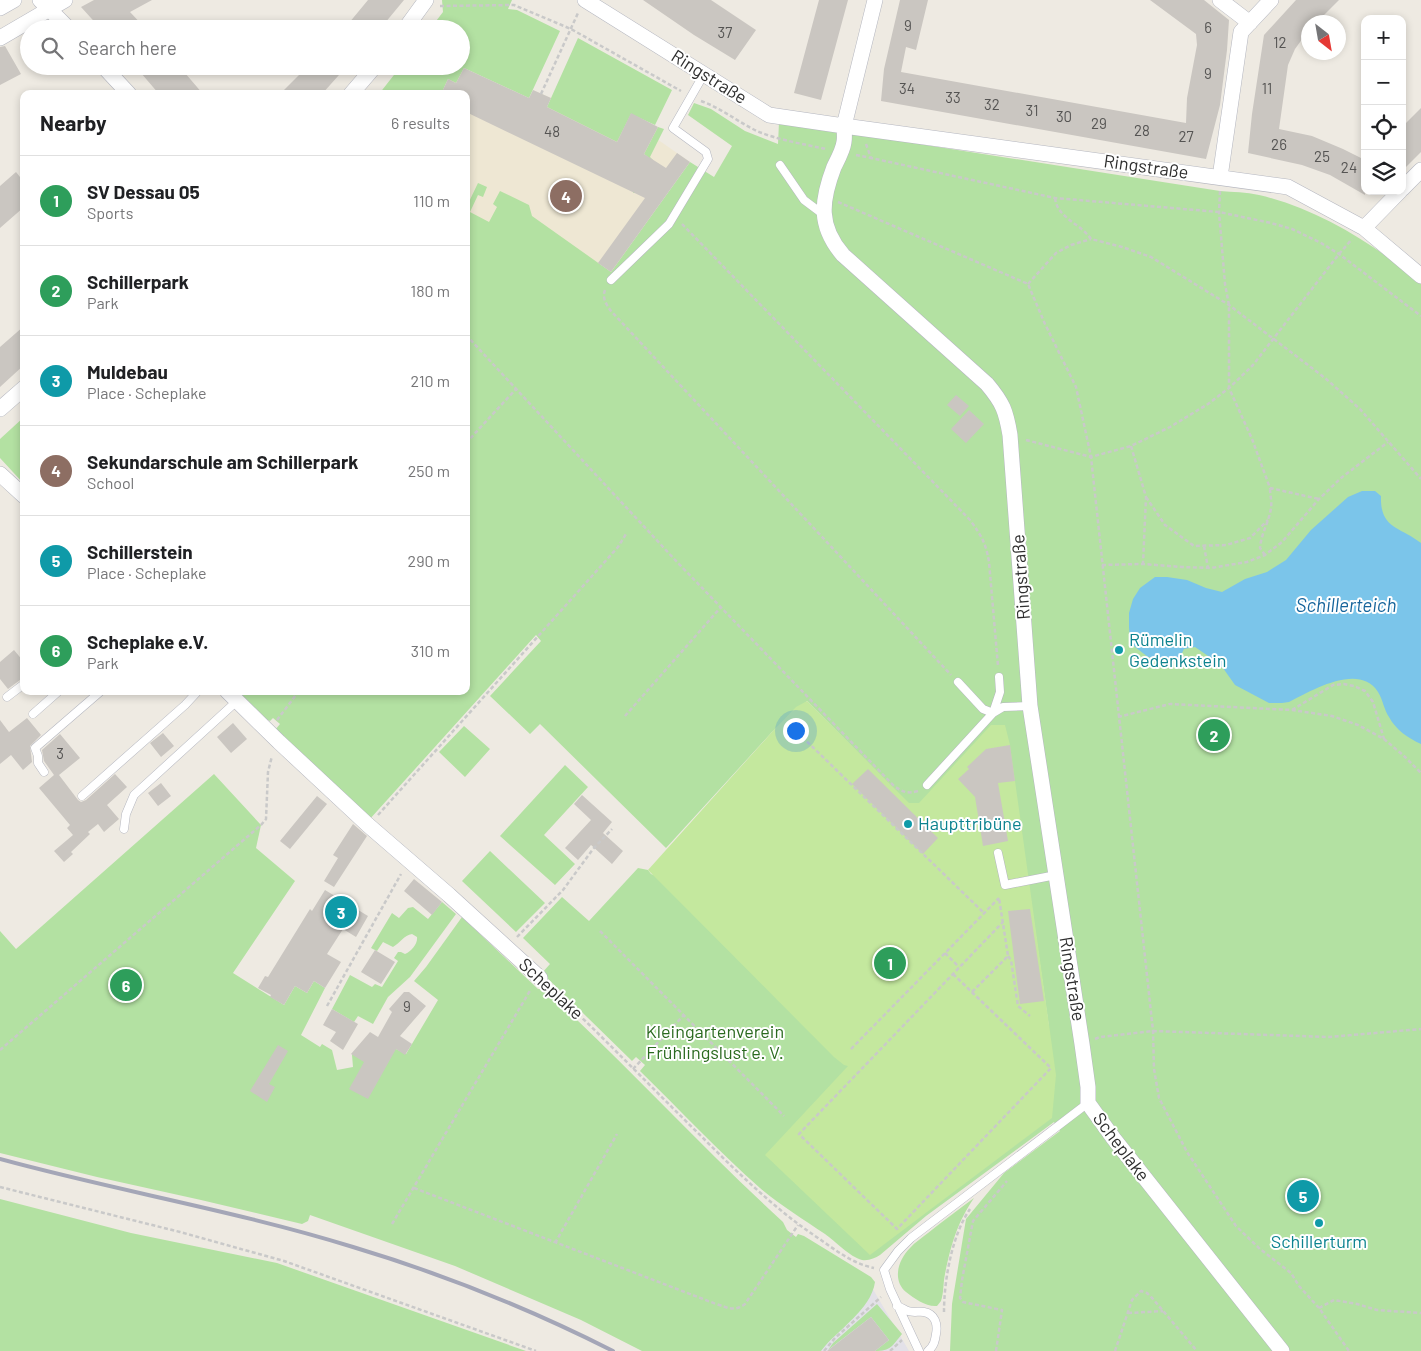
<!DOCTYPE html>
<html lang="en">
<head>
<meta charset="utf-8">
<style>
  :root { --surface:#fff; --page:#f2f2f2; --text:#202124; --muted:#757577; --line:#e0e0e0; --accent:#4c60f1 }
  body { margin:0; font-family:Barlow,sans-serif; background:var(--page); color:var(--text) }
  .controls { position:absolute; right:15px; top:15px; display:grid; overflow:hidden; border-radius:10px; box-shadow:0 2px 8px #0003 }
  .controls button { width:45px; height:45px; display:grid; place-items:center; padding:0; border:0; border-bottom:1px solid var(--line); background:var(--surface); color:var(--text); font:25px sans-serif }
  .compass { position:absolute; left:1301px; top:15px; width:45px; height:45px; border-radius:50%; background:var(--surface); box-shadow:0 2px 8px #0003; rotate:149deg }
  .you { position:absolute; left:795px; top:730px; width:18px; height:18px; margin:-12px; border:4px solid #fff; border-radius:50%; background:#1a73e8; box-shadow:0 0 0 8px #1a73e833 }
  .badge { display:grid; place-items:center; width:32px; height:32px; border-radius:50%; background:var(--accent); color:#fff; font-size:16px; font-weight:700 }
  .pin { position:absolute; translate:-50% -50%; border:2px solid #fff; box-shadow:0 1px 5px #0006 }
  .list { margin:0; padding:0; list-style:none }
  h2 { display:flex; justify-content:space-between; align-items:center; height:65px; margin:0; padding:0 20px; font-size:21px }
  h2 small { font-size:16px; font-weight:400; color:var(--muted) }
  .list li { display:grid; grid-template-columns:32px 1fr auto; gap:15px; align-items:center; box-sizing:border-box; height:90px; padding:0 20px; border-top:1px solid var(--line) }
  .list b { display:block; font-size:19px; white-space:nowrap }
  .list p { margin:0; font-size:16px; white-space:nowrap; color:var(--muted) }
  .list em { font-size:16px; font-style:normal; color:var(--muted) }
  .icon { flex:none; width:28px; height:28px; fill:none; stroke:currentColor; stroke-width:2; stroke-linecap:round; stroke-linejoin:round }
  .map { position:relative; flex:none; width:1421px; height:1351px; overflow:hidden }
  .search { position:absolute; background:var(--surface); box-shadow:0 2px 8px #0003; left:20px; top:20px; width:450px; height:55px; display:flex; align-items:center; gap:12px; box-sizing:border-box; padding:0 18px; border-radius:28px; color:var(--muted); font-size:19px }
  .panel { position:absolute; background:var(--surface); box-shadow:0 2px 8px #0003; left:20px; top:90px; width:450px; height:605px; border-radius:10px }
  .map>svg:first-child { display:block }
</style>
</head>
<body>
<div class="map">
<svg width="1421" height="1351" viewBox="0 0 1421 1351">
  <rect width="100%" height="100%" fill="#eeeae2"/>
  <path fill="#e3e1e8" d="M867 1279 909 1351H816Z"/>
  <path fill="#eee7d3" d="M464 68 529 98 533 90 551 98 547 106 631 113 658 127 654 137 690 162 611 272 598 263 466 229V94H441L448 79Z"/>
  <path fill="#b3e1a2" d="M442 0H512L508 9 517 10 560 31 529 98 464 68 456 83 448 79 441 94H379L401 66H461V29H430L443 12Z
    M578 38 672 90 655 125 631 114 617 142 547 107Z
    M694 103 711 109 745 131 778 144 779 122 1220 191C1233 192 1246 192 1259 195 1319 209 1373 244 1421 282V1351H950L952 1304 966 1219 1004 1173 1060 1131 1054 1122 926 1216 880 1255C875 1258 869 1261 862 1260 850 1257 835 1241 825 1234 803 1219 780 1205 760 1188 718 1151 680 1110 640 1071L645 1065 636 1057 632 1061 542 973 550 964 523 938 562 897 589 921 638 868 648 870 651 874 1049 1027 1028 880 936 820 908 803 807 701 772 732 666 848 540 724 530 734 490 696 541 641 536 635 369 820 275 730 280 724 273 718 270 721 268 720H265L235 691H466V208L478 183 487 187 483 197 478 195 470 212 489 222 497 207 493 204 500 191 529 205 532 216 611 272 690 162 714 177 732 146 688 115Z
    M658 127 664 129 650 157 653 160 635 193H633L649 158 644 154Z
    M24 417V484L0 458V439Z
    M464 726 490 749 465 777 439 752Z
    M565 765 588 787 544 835 575 864 555 885 500 836Z
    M214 774 261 825 256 848 295 881 233 973 284 1005 295 986 307 993 314 981 325 988 301 1035 320 1047 322 1044 332 1050 337 1070 353 1067 352 1055 354 1052 396 1049 406 1054 438 1000 414 981 426 967 462 917 538 989H544C626 1064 701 1147 783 1222L787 1230 796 1237 798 1234 804 1236 871 1277 875 1282C871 1310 838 1329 821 1351H642L581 1320 455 1266 310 1215 308 1221 302 1224 201 1200 97 1177 0 1153V931L16 949Z
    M490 851 545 903 516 932 462 881Z
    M442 902 456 914 410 977 388 997 373 1024 358 1016 354 1022 332 1009 350 975 372 987 375 984 382 987 398 961 394 958 398 952H401L405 954C411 952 418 944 417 937L412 934C404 935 400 943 393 947L383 942 377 951 371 948 392 913 399 918 408 908 413 907 428 919Z
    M974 1198C957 1223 951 1245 945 1274 943 1283 944 1292 941 1301L937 1306C926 1307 915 1299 906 1292 892 1280 898 1260 910 1248 915 1242 922 1238 928 1233 943 1221 959 1209 974 1198Z
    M0 1199 131 1233 277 1263 526 1351H0Z
    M877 1304 902 1334C892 1346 891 1351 875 1351L889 1340 871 1317 828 1350 833 1343Z"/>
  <path fill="#c4e89e" d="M807 701 909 803H919L991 725H1005L1010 745 1056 1075 1052 1118 870 1255 765 1155 848 1066 844 1065 834 1057 648 870 772 732 796 707Z"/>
  <path fill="#7bc5ea" d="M1362 491H1375L1381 496C1380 529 1399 526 1421 543V744C1408 738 1396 730 1389 717 1384 710 1383 700 1378 692 1359 662 1311 691 1289 702L1282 703H1269L1235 685 1223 668 1217 662 1195 647 1184 649 1179 659 1163 660 1148 657 1135 647 1130 640 1129 627V613L1133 599 1140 588 1155 577H1167L1187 580 1206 588 1222 592 1245 579 1267 572 1286 560 1311 530 1348 497Z"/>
  <path fill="#cac6c1" d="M94 0H152L130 12 146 29H101L81 7Z
    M368 0H404L380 29H344Z
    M643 0H711L756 30 735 60 694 35Z
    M819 0H848L821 100 794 93Z
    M900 0H928L916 50 906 47 901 72 1186 123 1187 98 1197 45 1196 34 1150 0H1204L1229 20 1227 50 1220 105 1206 159 881 101 884 69Z
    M1296 0H1339L1317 22H1308V31L1295 49 1288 65 1279 129 1312 136 1343 149 1365 160V195L1330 175 1302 165 1248 153 1252 114 1264 35Z
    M5 46 21 74 0 85V47Z
    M135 66H179L203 94H159Z
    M308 66H347L322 94H280Z
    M464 68 529 98 533 90 551 98 547 107 617 142 631 113 658 127 644 154 666 168 677 153 690 162 611 272 598 263 645 198 466 112V94H441L448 79 456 83Z
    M1421 108V152L1402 171V127Z
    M16 172 24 182V207L0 228V186Z
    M24 326V365L0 387V347Z
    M956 395 969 406 960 416 947 405Z
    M969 410 984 424 966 443 951 429Z
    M14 650 24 662V677L8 689 0 679V662Z
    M27 718 41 735 30 746 32 762 23 770 11 755 0 764V720L9 732Z
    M233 723 247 739 231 753 217 737Z
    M163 733 174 746 161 757 150 743Z
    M60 734 80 758 59 775 78 800 81 802 86 800 115 774 127 787 107 805 119 819 104 832 98 824 88 832 90 834 71 852 73 854 64 862 54 851 73 835 67 828 70 825 39 788 54 775 44 761 42 750Z
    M1010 745 1015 781 998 783 1008 841 983 846 975 797 958 779 969 769 967 767 986 749Z
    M868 769 938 838 923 854 852 784Z
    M161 783 171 796 158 806 148 793Z
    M582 795 612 822 603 833 623 851 612 864 591 845 578 860 565 848 591 820 574 804Z
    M317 796 327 804 290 849 280 841Z
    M353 824 367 836 334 887 324 881 338 858 333 855Z
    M414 879 442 902 432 915 404 891Z
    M325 890 368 916 356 937 343 929 327 954 341 962 325 988 314 981 307 993 295 986 284 1005 270 997 271 995 258 988 265 976 268 977 310 909 312 911Z
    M1030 909 1044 1001 1020 1004 1008 911Z
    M375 950 395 962 381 984 361 972Z
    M404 992H409L426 1006 400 1036 412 1044 405 1055 396 1049 368 1099 349 1089 364 1062 351 1054 370 1032 378 1037 392 1012 389 1009Z
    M332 1009 358 1024 343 1050 330 1041 336 1032 323 1025Z
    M278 1045 288 1051 269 1084 275 1087 267 1102 250 1091Z
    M871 1317 889 1340 875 1351H827Z"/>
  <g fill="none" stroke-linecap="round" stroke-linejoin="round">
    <g stroke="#b5b7c0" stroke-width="9">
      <path id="service" d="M780 165 804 200 824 215
        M611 280 669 224 708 159 706 152 673 128 704 74
        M958 682 983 709 993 713 1000 692 999 677
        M7 697 24 684
        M33 714 59 691
        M44 772 38 763V756L35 748 101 691
        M927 785 993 713 1003 707 1030 706
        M82 796 185 705 198 691
        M124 829 126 814 134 795 237 701
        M998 853 1005 885 1056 875
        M897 1306C901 1307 905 1310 908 1311 914 1313 919 1311 924 1312 935 1314 938 1324 936 1334 935 1341 934 1346 928 1351
        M919 1351 890 1289 884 1270 898 1251 911 1238 1088 1103"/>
    </g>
    <g stroke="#b5b7c0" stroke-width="16">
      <path id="minor" d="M40 0 69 29
        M585 0 769 115 844 126 1288 187 1364 228 1421 276
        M875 0 844 126C844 131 845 137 844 142 843 150 838 159 834 167 821 201 818 226 843 255L987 384C1003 403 1006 411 1010 435L1030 706 1082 1044 1088 1087V1103L1114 1139 1282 1351
        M1220 0 1250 23
        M0 8 14 0
        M405 29 426 0
        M0 38 65 0
        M103 66 129 94
        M351 94 375 66
        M1220 177 1241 32 1271 0
        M1402 189 1421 170
        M1364 228 1400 191
        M0 409 24 388
        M0 474 24 496
        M227 691 279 742 368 825 449 895 540 978"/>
    </g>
    <path stroke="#c9c9c9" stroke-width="2.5" stroke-dasharray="4 2.5" stroke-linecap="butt" d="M440 6 514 5 571 29 681 91
      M541 94 578 13
      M701 101C721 108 738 122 757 131 778 140 803 144 826 149
      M866 144 871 158 1055 198 1219 212 1271 223 1292 229 1321 243 1339 254 1421 316
      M856 155 871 158
      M1220 191 1219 212 1225 284 1229 305V388L1252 439 1270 488 1319 499
      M1055 198C1057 218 1080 223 1091 239L1122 247 1151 257 1229 305 1325 378 1360 409 1421 479
      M838 202 1028 284 1045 324 1076 387 1091 457 1153 1031 1154 1069 1159 1098 1187 1152 1236 1226 1260 1249 1291 1273 1299 1286 1319 1308 1349 1351
      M682 224 970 520C981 535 986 543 989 562L998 666
      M1028 284 1056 253 1071 245 1091 239
      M605 290C602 298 606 304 611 311L951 675
      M466 335 677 562 894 786C903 792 907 794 918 791
      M1026 440 1091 457 1131 446 1170 427 1208 404 1229 388 1253 365 1339 254 1352 239
      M466 443 516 389
      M1131 446 1146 497 1143 564
      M1146 497 1165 525 1194 546 1226 545 1250 538 1268 520
      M1204 546 1208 568
      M1265 555 1260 548C1261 534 1269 522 1271 508 1272 502 1270 494 1270 488
      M1102 565 1143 564 1182 567 1211 568 1247 562 1265 555 1282 542 1319 499 1341 478 1388 442
      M1292 710 1333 685 1344 684 1354 686 1365 691 1373 702 1384 739
      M625 716 721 607
      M1118 717 1170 704 1292 710 1332 716 1358 725 1384 739 1404 756 1421 773
      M277 720 299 691
      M793 728 984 913
      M378 815 618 547 626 534
      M600 931 784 1116
      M517 937 563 890 593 849 612 829
      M945 953 959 967
      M1008 956 1011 960 1018 1006 1030 1016
      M953 974 1051 1068 897 1229 799 1134 1003 922
      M550 987C602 1036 651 1087 701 1136 739 1174 777 1211 821 1240 838 1252 854 1264 874 1268
      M972 992 1008 956 999 898
      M327 1006 401 874
      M1095 1039 1100 1037 1153 1031 1329 1037 1421 1029
      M851 1049 999 898
      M0 1050 261 825 266 819 268 772 272 756
      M633 1069 683 1016
      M0 1187 180 1232 284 1261 536 1351
      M414 1188 716 1304C729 1308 734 1312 745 1304L798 1225
      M392 1224 531 989
      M555 1243 617 1134
      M1319 1308 1334 1300 1357 1304 1377 1310 1421 1313
      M944 1312C944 1280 952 1235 970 1209
      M1128 1313 1163 1311
      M824 1351 835 1338 881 1297
      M890 1351 902 1340
      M996 1351 1002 1310 963 1302 960 1298 962 1280 973 1221 1007 1181
      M1115 1351 1132 1300 1141 1291 1147 1293 1153 1299 1197 1351"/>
    <use href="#service" stroke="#fff" stroke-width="8"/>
    <use href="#minor" stroke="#fff" stroke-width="15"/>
    <path stroke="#a4a6b7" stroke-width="4" d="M0 1159C117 1191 237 1211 353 1247 443 1274 530 1309 613 1351"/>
  </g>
  <g fill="#0f9aa8" stroke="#fff" stroke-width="2">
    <circle cx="1119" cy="650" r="5"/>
    <circle cx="908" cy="824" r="5"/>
    <circle cx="1319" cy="1223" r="5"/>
  </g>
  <g text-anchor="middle" stroke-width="4" stroke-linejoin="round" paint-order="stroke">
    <g font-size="15" fill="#555453">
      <text x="908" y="31">9</text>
      <text x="1208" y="33">6</text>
      <text x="725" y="38">37</text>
      <text x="1280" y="48">12</text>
      <text x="1208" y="79">9</text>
      <text x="907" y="94">34</text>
      <text x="1267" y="94">11</text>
      <text x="953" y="103">33</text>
      <text x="992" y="110">32</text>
      <text x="1032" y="116">31</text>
      <text x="1064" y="122">30</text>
      <text x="1099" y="129">29</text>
      <text x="1142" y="136">28</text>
      <text x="552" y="137">48</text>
      <text x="1186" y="142">27</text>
      <text x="1279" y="150">26</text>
      <text x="1322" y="162">25</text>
      <text x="1349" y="173">24</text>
      <text x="60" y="759">3</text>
      <text x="407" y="1012">9</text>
    </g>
    <g font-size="18" fill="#2e2e2e" stroke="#fff">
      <text transform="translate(709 77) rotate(32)" y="6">Ringstraße</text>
      <text transform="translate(1146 167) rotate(8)" y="6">Ringstraße</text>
      <text transform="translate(1021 577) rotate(-94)" y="6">Ringstraße</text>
      <text transform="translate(1072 979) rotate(81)" y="6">Ringstraße</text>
      <text transform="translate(551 989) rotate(43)" y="6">Scheplake</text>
      <text transform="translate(1121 1147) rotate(53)" y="6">Scheplake</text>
    </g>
    <g font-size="18" fill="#0d838f" stroke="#fff" text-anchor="start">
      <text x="1129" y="646">Rümelin<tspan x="1129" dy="21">Gedenkstein</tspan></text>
      <text x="918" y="830">Haupttribüne</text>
      <text x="1319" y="1248" text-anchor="middle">Schillerturm</text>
    </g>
    <g font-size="18" fill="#2a6a1f" stroke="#fff">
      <text x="715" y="1038">Kleingartenverein<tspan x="715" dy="21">Frühlingslust e. V.</tspan></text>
    </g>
    <g font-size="19" font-style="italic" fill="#15649b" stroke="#fff">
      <text x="1346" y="612">Schillerteich</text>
    </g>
  </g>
</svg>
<div class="controls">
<button>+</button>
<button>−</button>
<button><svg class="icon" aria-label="locate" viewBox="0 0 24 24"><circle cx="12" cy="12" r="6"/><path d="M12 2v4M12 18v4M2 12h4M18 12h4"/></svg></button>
<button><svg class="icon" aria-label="layers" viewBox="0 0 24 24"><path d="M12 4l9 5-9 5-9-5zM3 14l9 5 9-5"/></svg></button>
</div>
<svg class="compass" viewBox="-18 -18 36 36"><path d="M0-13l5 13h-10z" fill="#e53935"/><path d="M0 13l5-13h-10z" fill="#757577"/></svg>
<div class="you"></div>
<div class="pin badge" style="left:890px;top:963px;background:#2e9e5b">1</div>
<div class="pin badge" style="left:1214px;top:735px;background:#2e9e5b">2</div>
<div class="pin badge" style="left:341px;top:912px;background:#0f9aa8">3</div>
<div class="pin badge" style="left:566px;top:196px;background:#8d6e63">4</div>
<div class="pin badge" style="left:1303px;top:1196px;background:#0f9aa8">5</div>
<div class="pin badge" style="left:126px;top:985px;background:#2e9e5b">6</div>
<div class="search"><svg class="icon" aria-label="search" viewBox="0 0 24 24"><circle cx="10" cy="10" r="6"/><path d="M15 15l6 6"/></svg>Search here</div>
<section class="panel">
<h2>Nearby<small>6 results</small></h2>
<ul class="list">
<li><span class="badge" style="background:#2e9e5b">1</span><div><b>SV Dessau 05</b><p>Sports</p></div><em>110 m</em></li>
<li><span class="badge" style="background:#2e9e5b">2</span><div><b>Schillerpark</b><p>Park</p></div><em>180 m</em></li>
<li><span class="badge" style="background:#0f9aa8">3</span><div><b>Muldebau</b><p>Place · Scheplake</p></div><em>210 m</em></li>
<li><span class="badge" style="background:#8d6e63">4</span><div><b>Sekundarschule am Schillerpark</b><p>School</p></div><em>250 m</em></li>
<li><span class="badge" style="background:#0f9aa8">5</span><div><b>Schillerstein</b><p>Place · Scheplake</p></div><em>290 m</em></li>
<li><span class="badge" style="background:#2e9e5b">6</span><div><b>Scheplake e.V.</b><p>Park</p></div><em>310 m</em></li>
</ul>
</section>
</div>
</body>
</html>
